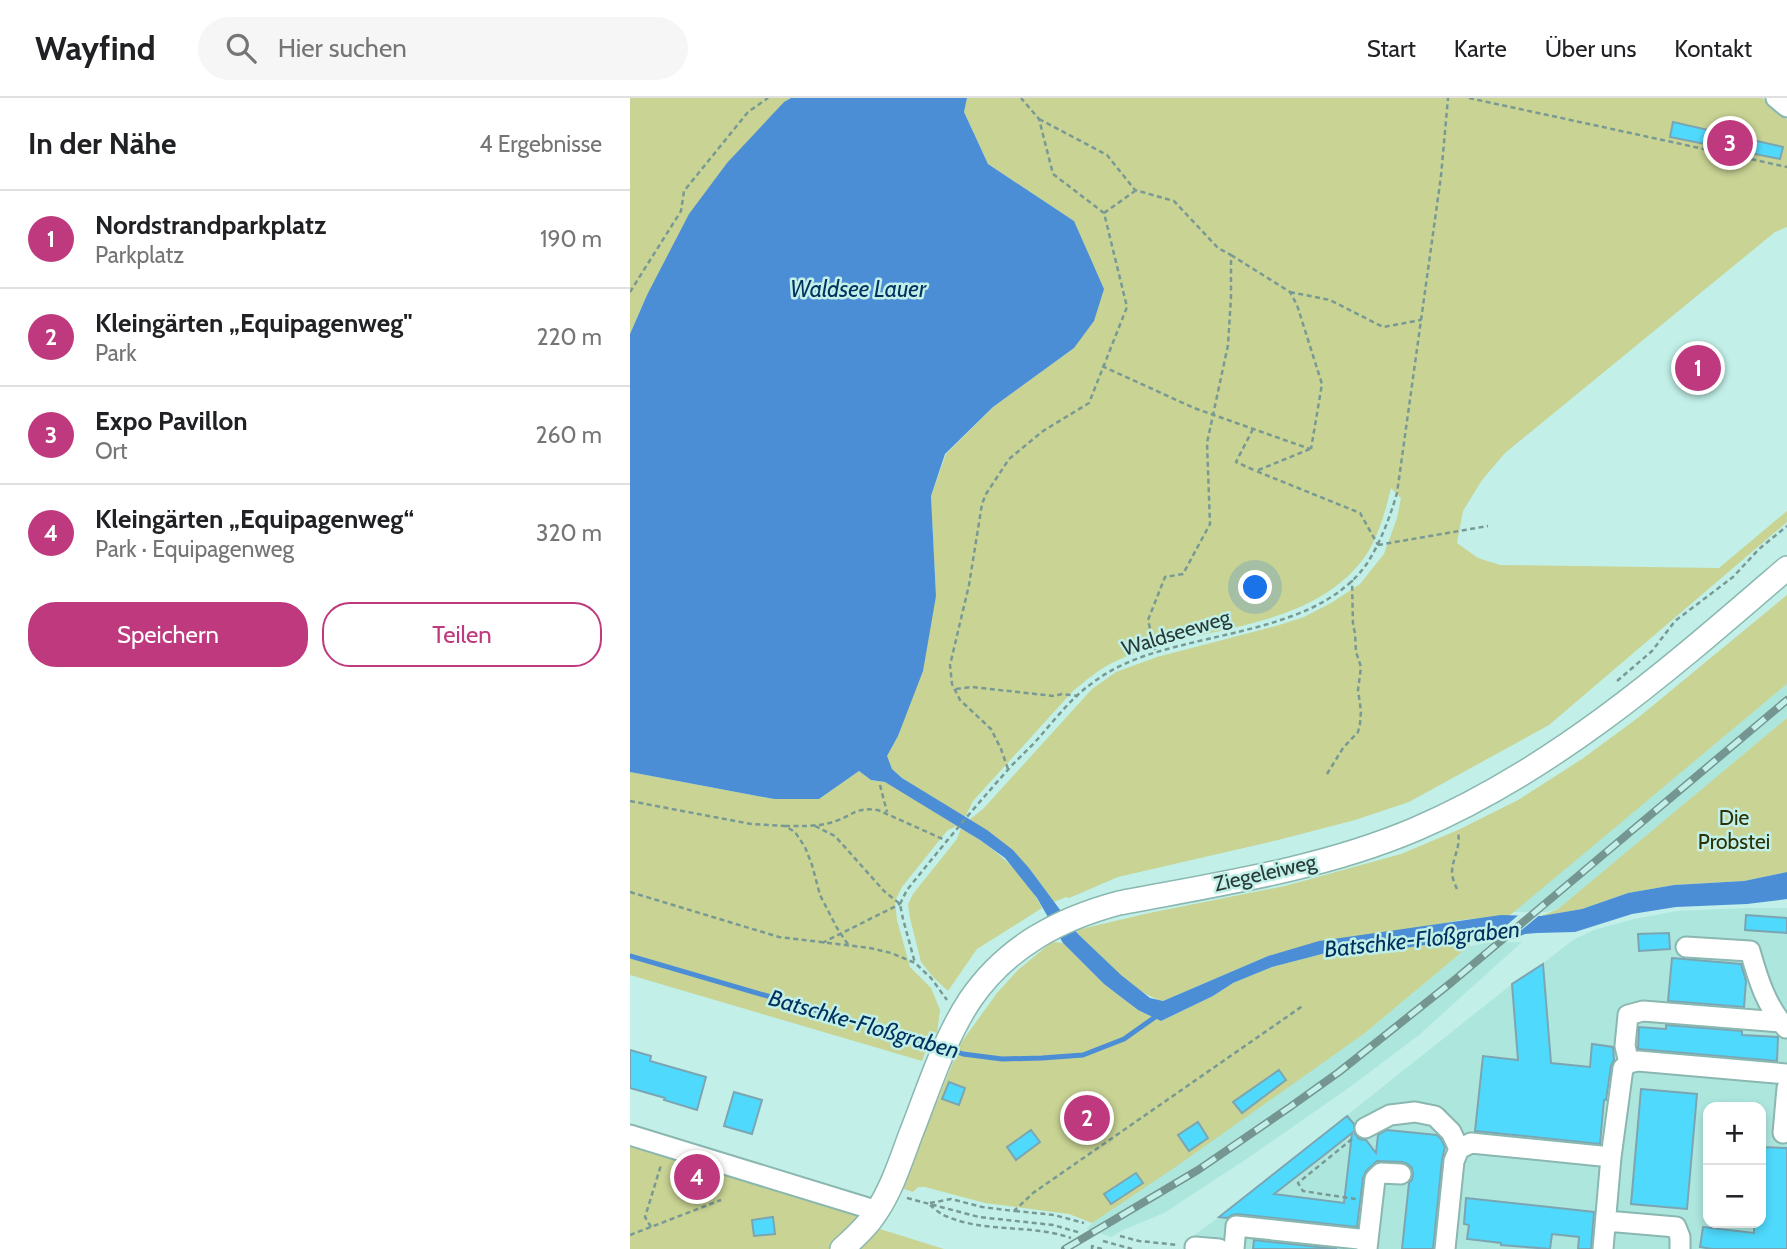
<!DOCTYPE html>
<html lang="de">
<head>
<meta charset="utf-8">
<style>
  :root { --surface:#fff; --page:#f6f6f6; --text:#202124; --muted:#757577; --line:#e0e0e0; --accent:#be397d }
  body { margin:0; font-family:Cabin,sans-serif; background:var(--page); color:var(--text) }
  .controls { position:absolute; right:21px; bottom:21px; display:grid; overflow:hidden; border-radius:14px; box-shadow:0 4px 10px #0003 }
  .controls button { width:63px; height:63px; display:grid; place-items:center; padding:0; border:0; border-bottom:2px solid var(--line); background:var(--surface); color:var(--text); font:35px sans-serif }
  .you { position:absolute; left:626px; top:490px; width:24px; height:24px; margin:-18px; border:5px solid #fff; border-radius:50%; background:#1a73e8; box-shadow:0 0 0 10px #1a73e833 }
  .badge { display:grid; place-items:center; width:46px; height:46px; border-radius:50%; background:var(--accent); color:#fff; font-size:23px; font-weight:700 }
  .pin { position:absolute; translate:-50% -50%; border:4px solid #fff; box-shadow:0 2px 7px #0006 }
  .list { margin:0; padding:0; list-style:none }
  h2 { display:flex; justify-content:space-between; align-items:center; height:91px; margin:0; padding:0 28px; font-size:30px }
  h2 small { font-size:23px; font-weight:400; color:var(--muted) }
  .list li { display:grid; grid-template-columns:46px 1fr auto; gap:21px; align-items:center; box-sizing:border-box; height:98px; padding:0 28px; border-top:2px solid var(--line) }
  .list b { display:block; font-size:26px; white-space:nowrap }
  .list p { margin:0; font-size:23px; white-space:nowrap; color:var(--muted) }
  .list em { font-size:23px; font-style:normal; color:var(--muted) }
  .actions { display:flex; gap:14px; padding:21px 28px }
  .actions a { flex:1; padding:16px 0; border:2px solid var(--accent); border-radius:28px; text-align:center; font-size:24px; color:var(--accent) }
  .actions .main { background:var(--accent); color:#fff }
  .icon { flex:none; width:38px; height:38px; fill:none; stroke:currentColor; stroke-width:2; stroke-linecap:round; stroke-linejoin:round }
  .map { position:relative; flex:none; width:1157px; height:1151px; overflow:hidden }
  header { display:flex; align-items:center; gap:42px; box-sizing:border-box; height:98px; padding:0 35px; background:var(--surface); border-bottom:2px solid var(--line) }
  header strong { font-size:33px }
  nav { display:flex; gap:38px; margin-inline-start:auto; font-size:24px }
  .search { width:490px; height:63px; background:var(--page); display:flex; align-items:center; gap:18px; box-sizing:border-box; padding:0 24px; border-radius:38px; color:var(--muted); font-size:26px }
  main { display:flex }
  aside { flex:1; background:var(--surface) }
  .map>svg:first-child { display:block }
</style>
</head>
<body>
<header>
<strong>Wayfind</strong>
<div class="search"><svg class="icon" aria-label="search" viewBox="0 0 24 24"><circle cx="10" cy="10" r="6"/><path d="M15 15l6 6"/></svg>Hier suchen</div>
<nav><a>Start</a><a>Karte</a><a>Über uns</a><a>Kontakt</a></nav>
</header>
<main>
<aside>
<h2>In der Nähe<small>4 Ergebnisse</small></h2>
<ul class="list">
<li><span class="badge">1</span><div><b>Nordstrandparkplatz</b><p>Parkplatz</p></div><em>190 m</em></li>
<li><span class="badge">2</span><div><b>Kleingärten „Equipagenweg&quot;</b><p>Park</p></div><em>220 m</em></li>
<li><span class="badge">3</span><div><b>Expo Pavillon</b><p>Ort</p></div><em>260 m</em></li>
<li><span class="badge">4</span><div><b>Kleingärten „Equipagenweg“</b><p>Park · Equipagenweg</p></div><em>320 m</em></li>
</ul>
<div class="actions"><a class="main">Speichern</a><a>Teilen</a></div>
</aside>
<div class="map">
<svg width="1157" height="1151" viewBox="0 0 1157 1151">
  <rect width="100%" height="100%" fill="#c2f0e9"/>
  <path fill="#ade6dd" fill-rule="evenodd" d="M1157 586V620L928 811 915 814H883Z
    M1117 810H1157V1151H603L599 1147 556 1143 589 1119 882 886 907 870 943 842 964 832 1004 821 1047 813ZM1078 1009H1131V1125H1078Z
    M892 844 789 937 720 989 621 1058 534 1115 491 1133 481 1139 457 1131 462 1125 735 935 838 849 855 845Z"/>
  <path fill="#c8d394" d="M0 0H161L154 4 17 197 0 236Z
    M337 0H1132L1157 22V129L1145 134 875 355 852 382 833 413 827 445 848 460 870 467 1089 470 1157 413V424L919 627 779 704 725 722 648 742 488 779 439 800 436 799 424 804 399 770 357 733 339 722 353 711 462 591 486 574 527 559 646 528 674 519 701 505 730 486 754 456 767 420 771 400 761 390C755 415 747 444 731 464 672 537 561 526 482 565 468 572 455 583 443 593L343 703 335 719 272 680 262 671 256 659 268 638 306 498 301 398 316 356 363 309 444 250V123L358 66 334 14Z
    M1157 497V586L879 818 831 822 638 858 533 903C502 895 471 858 448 836L447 832 519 815 655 788 771 756 828 732 888 702 952 661 1009 619Z
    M1157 620V774L1114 783 1044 787 998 795 952 811 911 818 928 811Z
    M229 673 241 682 255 684 265 689 327 728 318 732 312 739 272 789 265 803 267 822 280 869 301 890 310 912 307 935 303 934 292 963 0 877V674L144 701H189Z
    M331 730C367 752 392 773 412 810L347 851 318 893 304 880 291 864 280 820 278 806 283 796 327 741Z
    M845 840 838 849 735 935 544 1070 462 1125 439 1116 355 1105 295 1089H288L283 1094 271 1090 331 945 367 895 388 872 422 844 433 845 474 886 508 912 531 923 583 898 603 885 642 869 692 856 774 850Z
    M0 1037 238 1110 212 1151H0Z
    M250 1131 314 1151H227Z"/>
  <path fill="#4c8ed5" d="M161 0H337L334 14 358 66 444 123 474 191 464 223 444 250 363 309 315 356 301 398 306 498 293 573 268 638 257 658 262 671 272 680 357 732 383 752 399 770 448 836 491 877 520 900 533 903 638 858 689 843 871 817 911 818 952 811 998 795 1044 787 1114 783 1157 774V801L1117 806 1046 809 1002 816 945 834 907 835 895 836 883 841 845 840 774 850 692 856 642 869 603 885 583 898 531 923 508 912 474 886 433 845 407 800 375 760 350 742 255 684 241 682 229 673 189 701H144L0 674V236L17 197 59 116 97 65 154 4Z"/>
  <path fill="#c2f0e9" d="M892 814 912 815 877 844H857Z"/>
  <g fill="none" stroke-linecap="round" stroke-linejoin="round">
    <path stroke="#4c8ed5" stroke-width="5" d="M0 858 309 948
      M319 951 333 956 372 961 412 960 453 957 494 941 528 917"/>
  </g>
  <path fill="#4fdafd" stroke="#7ba5b2" stroke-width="2" fill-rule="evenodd" d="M1043 24 1153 49 1150 61 1040 39Z
    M1116 817 1157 820V835L1115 832Z
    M1039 835 1040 851 1009 853 1008 836Z
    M1042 860 1111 866 1116 883 1114 909 1038 903Z
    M913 866 921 965 960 969 962 946 983 949 984 962 981 968 976 1002H974L970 1046 845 1033 853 958 888 962 882 886Z
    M1036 927 1112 933V937L1148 939 1147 963 1008 951 1009 929 1036 931Z
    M0 952 21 958 20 963 76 979 67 1012 34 1002 35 1000 0 990Z
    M649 972 656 982 612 1015 603 1004Z
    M319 984 335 990 329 1007 312 1001Z
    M1011 991 1067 996 1057 1111 1001 1106Z
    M104 994 132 1002 122 1036 94 1028Z
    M717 1018 724 1026 725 1036 729 1041 736 1042 746 1055 748 1037 757 1032 807 1037 811 1041 815 1049 812 1062 803 1151H772L779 1085 782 1082 783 1076 782 1070 778 1066 772 1064 747 1063 736 1073 733 1080 727 1129 607 1116 602 1117 597 1120 589 1119ZM722 1035 714 1105 644 1096 693 1058Z
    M568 1024 578 1040 559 1053 548 1037Z
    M401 1032 410 1044 386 1062 377 1049Z
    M1131 1049 1157 1050V1151H1082L1070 1149 1073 1129 1124 1135V1125H1131Z
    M506 1075 513 1085 481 1106 474 1096Z
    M836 1100 964 1114 961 1151H948L949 1139 922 1136 920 1151 871 1147V1145L837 1141 839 1127 834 1126Z
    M143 1119 145 1136 124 1138 122 1122Z
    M624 1142 707 1151H623Z"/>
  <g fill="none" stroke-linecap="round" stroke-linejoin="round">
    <g stroke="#8ab7b0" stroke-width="23">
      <path id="minor" d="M1146 0 1157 9
        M1056 849 1120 853C1128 881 1136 908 1156 930
        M999 965 995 948 998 917 1013 913 1151 924
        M735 1030 760 1017 785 1014 805 1018 821 1034 829 1051
        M1153 1035 1157 990
        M0 1037 238 1110 245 1117
        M981 1059 993 970 999 965 1008 963 1157 976
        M976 1123 1046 1129 1050 1139V1151
        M565 1149 589 1151
        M604 1151 606 1128 738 1142
        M737 1151 745 1081 751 1075 771 1076
        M815 1151 824 1063 829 1051 841 1045 981 1059 973 1151"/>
    </g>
    <g stroke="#8ab7b0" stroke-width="26">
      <path id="major" d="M212 1151C224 1140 236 1130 245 1116 261 1093 270 1065 280 1038 298 993 313 943 340 902 376 849 429 821 489 805 589 786 692 771 786 731 928 670 1042 569 1157 470"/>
    </g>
    <path stroke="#799994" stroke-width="2.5" stroke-dasharray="5 3.5" stroke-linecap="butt" d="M839 0 1157 69
      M409 21 477 57 505 92 544 103 588 150 601 157V199L598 247 577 345 580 426 553 476 535 479 518 522 525 552
      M474 115 505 93
      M601 157 660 194 667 207 692 286 681 351
      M0 194 51 113 54 93 118 14 138 0
      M660 194 700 202 753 229 791 222
      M472 268 564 310 680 351
      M623 331 606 364 626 373
      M680 351 626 373 730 415 748 447
      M748 447 858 428
      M987 583 1022 553 1045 523 1103 479 1129 451 1157 428
      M326 591 342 589 424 598 432 596 448 598
      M378 671 371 651 361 631 330 602 322 586 320 567 339 487 352 406 356 396 379 361 413 333 459 305 497 209 474 115 423 76 409 21 391 0
      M697 676 713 650 728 634 730 626 731 613 728 592 731 569 726 554 725 535 723 527 722 482
      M250 687 257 714
      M0 703 121 726 155 728 165 734 175 749 182 767 190 797 207 830 219 848
      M155 728C172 728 189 729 206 723 224 717 224 709 248 712L317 743
      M185 728 205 738 254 793 270 806 273 821 285 865
      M827 791C825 786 822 780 822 775 822 760 831 751 828 734
      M0 794 149 839 240 850 261 855 285 865 301 880 317 902
      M270 806 277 792C309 752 342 712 376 674 385 663 396 654 406 643 423 624 440 601 461 586 488 565 520 555 553 547 614 531 700 521 738 464 751 443 760 419 767 395L811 78 818 0
      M192 845 270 806
      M722 1041 668 1085 673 1093 726 1101
      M277 1100 349 1119 423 1127 451 1135
      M300 1105 321 1101 352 1109 384 1113 403 1095 674 907
      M300 1107C305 1111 311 1117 318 1119 357 1135 402 1126 441 1140
      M385 1113 424 1117 454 1125
      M21 1129 15 1119 31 1067
      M0 1137 91 1102
      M490 1138 509 1143 548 1147
      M473 1143 502 1151
      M462 1151V1148L472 1151"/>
    <use href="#minor" stroke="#fff" stroke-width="19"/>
    <use href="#major" stroke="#fff" stroke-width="23"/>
    <g stroke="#759590" stroke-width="8">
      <path id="rail" d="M435 1151 568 1072 660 1009 709 974 822 884 1157 602"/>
    </g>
    <use href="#rail" stroke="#c2f0e9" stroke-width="5" stroke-dasharray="16" stroke-linecap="butt"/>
  </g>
  <g text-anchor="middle" stroke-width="5" stroke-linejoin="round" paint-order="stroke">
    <g font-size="21" fill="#293b38" stroke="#c2f0e9">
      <text transform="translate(546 535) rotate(-17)" y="7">Waldseeweg</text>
      <text transform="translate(635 775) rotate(-13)" y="7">Ziegeleiweg</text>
    </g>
    <g font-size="21" fill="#2c3206" stroke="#c2f0e9">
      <text x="1104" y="727">Die<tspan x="1104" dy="24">Probstei</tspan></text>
    </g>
    <g font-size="23" font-style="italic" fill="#00315f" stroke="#c2f0e9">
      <text x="228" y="199">Waldsee Lauer</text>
      <text transform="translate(792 841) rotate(-6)" y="8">Batschke‐Floßgraben</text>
      <text transform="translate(234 926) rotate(16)" y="8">Batschke‐Floßgraben</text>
    </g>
  </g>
</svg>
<div class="controls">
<button>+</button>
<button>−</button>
</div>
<div class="you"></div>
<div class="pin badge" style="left:1068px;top:270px">1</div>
<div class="pin badge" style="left:457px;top:1020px">2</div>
<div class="pin badge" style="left:1100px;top:45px">3</div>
<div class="pin badge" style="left:67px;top:1079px">4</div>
</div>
</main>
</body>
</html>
